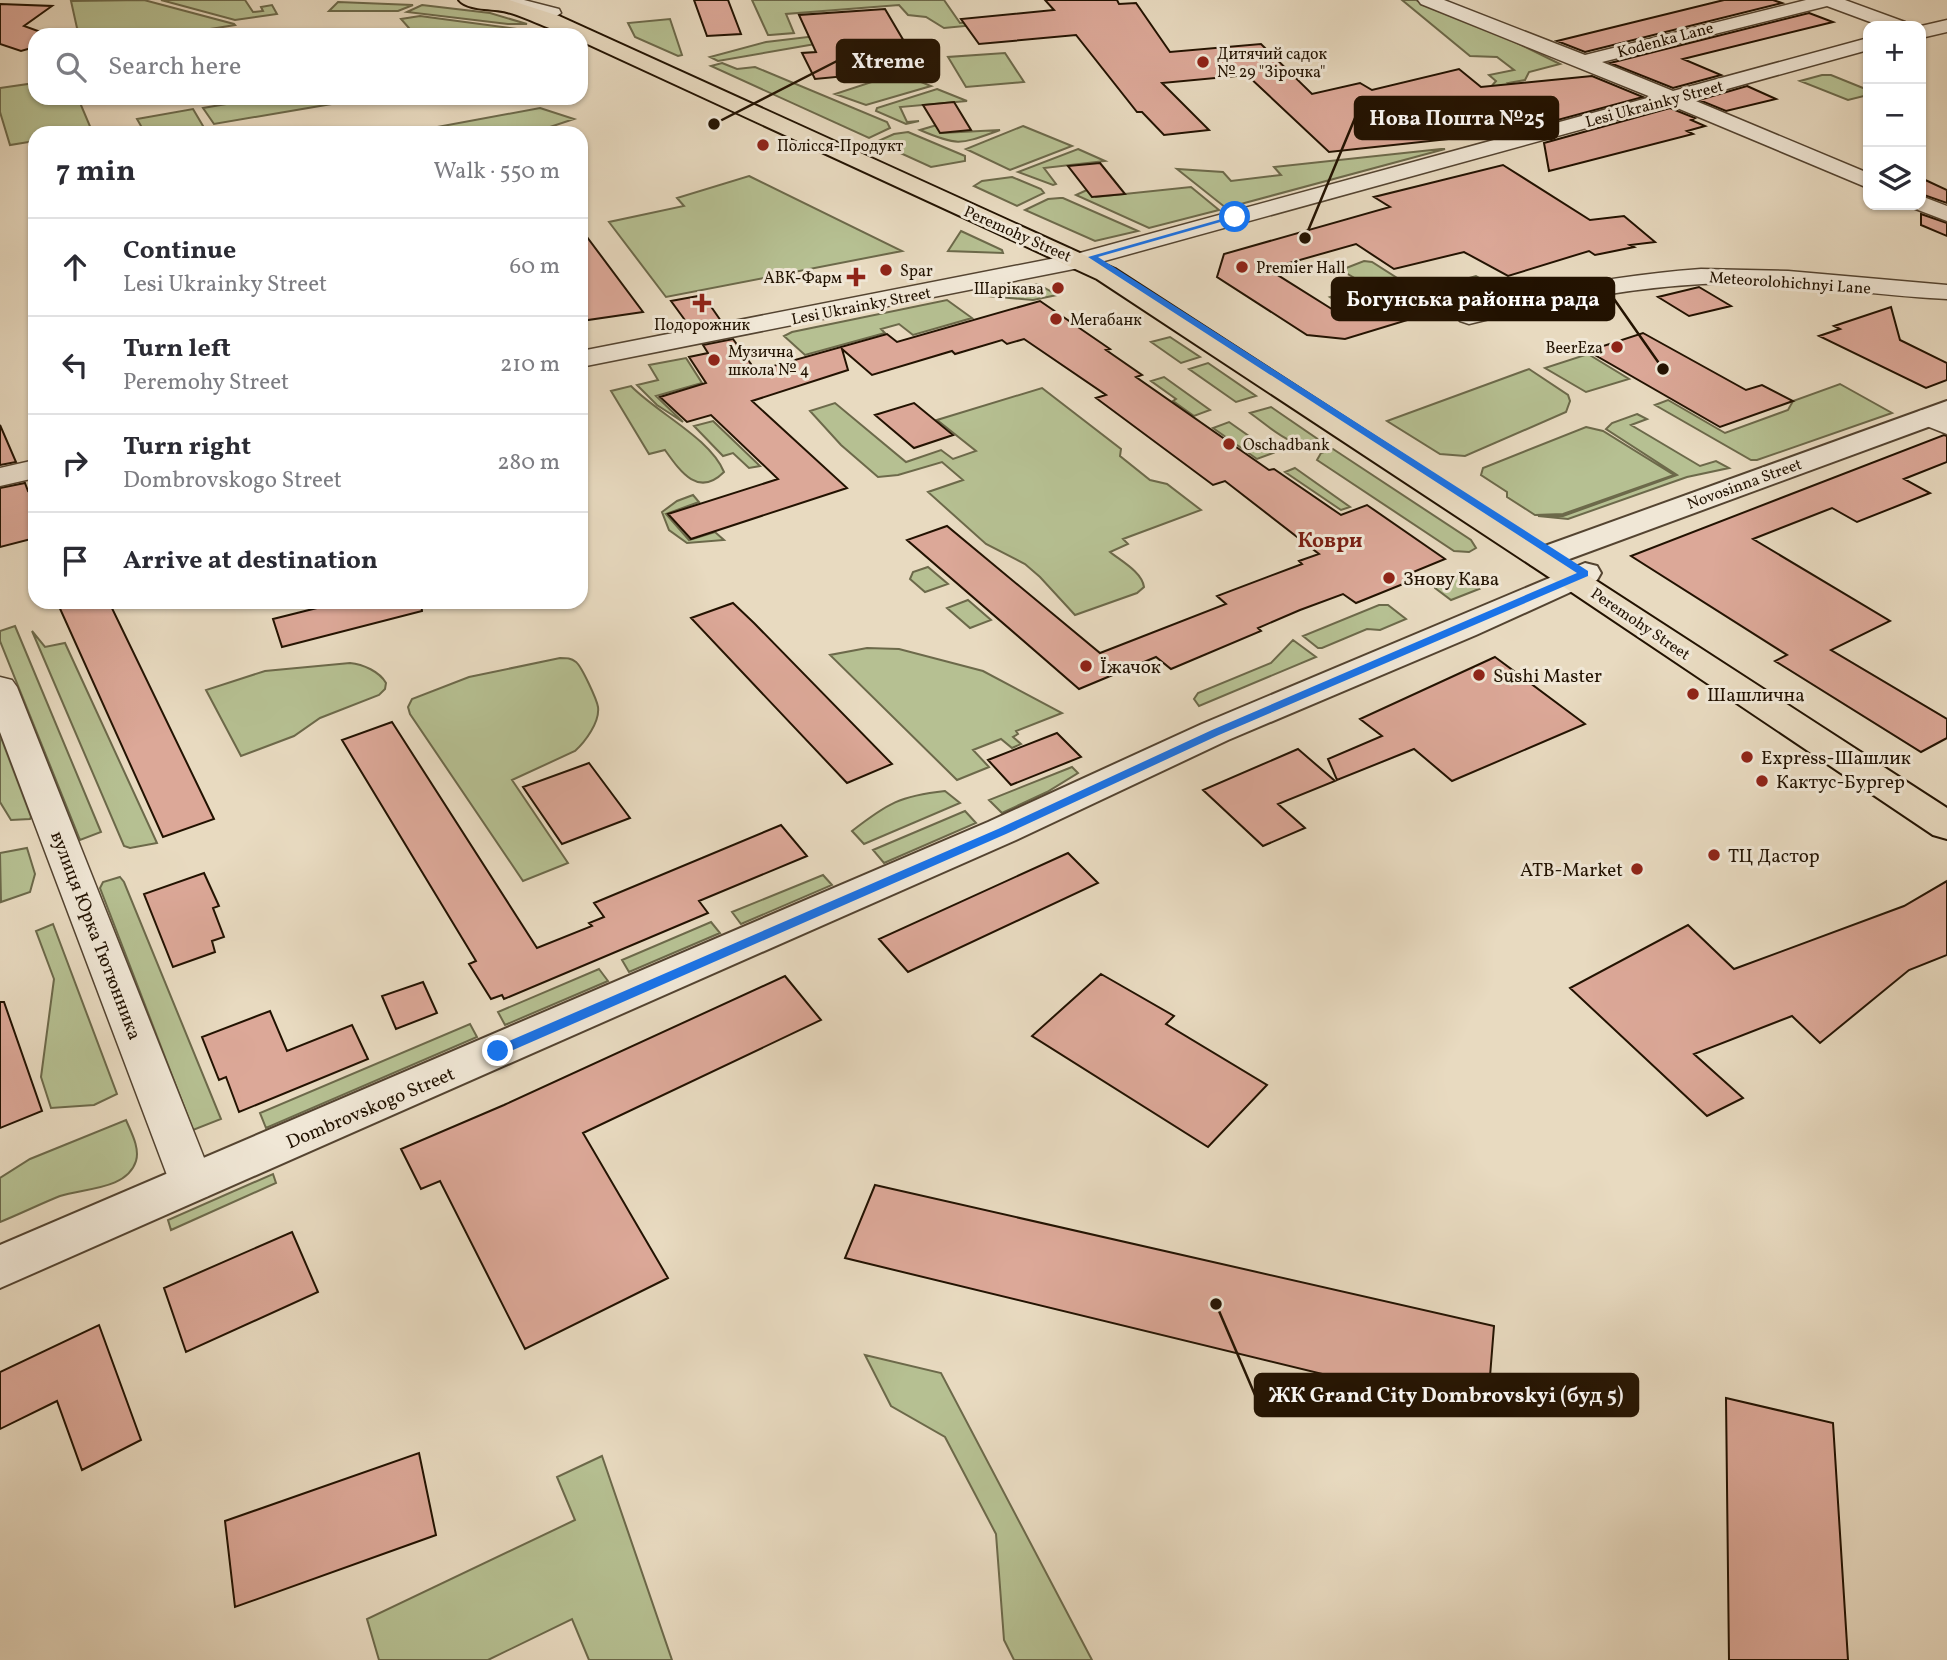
<!DOCTYPE html>
<html lang="en">
<head>
<meta charset="utf-8">
<style>
  :root { --surface:#fff; --page:#f2f2f3; --text:#2b2b33; --muted:#7c7c81; --line:#e1e1e2 }
  body { margin:0; font-family:Vollkorn,serif; background:var(--page); color:var(--text) }
  .controls { position:absolute; right:21px; top:21px; display:grid; overflow:hidden; border-radius:14px; box-shadow:0 2px 5px #0004 }
  .controls button { width:63px; height:63px; display:grid; place-items:center; padding:0; border:0; border-bottom:2px solid var(--line); background:var(--surface); color:var(--text); font:35px sans-serif }
  .stop { position:absolute; width:21px; height:21px; margin:-16px; border:5px solid #1a73e8; border-radius:50%; background:#fff }
  .stop.end { background:#1a73e8; border-color:#fff; box-shadow:0 2px 7px #0008 }
  .list { margin:0; padding:0; list-style:none }
  h2 { display:flex; justify-content:space-between; align-items:center; height:91px; margin:0; padding:0 28px; font-size:30px }
  h2 small { font-size:23px; font-weight:400; color:var(--muted) }
  .list li { display:grid; grid-template-columns:46px 1fr auto; gap:21px; align-items:center; box-sizing:border-box; height:98px; padding:0 28px; border-top:2px solid var(--line) }
  .list b { display:block; font-size:26px; white-space:nowrap }
  .list p { margin:0; font-size:23px; white-space:nowrap; color:var(--muted) }
  .list em { font-size:23px; font-style:normal; color:var(--muted) }
  .icon { flex:none; width:38px; height:38px; fill:none; stroke:currentColor; stroke-width:2; stroke-linecap:round; stroke-linejoin:round }
  .map { position:relative; flex:none; width:1947px; height:1660px; overflow:hidden }
  .search { position:absolute; background:var(--surface); box-shadow:0 2px 5px #0004; left:28px; top:28px; width:560px; height:77px; display:flex; align-items:center; gap:18px; box-sizing:border-box; padding:0 24px; border-radius:21px; color:var(--muted); font-size:26px }
  .panel { position:absolute; background:var(--surface); box-shadow:0 2px 5px #0004; left:28px; top:126px; width:560px; height:483px; border-radius:21px }
  .map>svg:first-child { display:block }
</style>
</head>
<body>
<div class="map">
<svg width="1947" height="1660" viewBox="0 0 1947 1660">
  <rect width="100%" height="100%" fill="#e8dac0"/>
  <filter id="stains"><feTurbulence type="fractalNoise" baseFrequency=".00286" numOctaves="4"/><feColorMatrix values="0 0 0 0 .2 0 0 0 0 .09 0 0 0 0 .02 0 0 0 .5 -.17"/></filter>
  <radialGradient id="worn" r=".72"><stop offset=".6" stop-color="#630" stop-opacity="0"/><stop offset="1" stop-color="#630" stop-opacity=".3"/></radialGradient>
  <path fill="#b6c092" stroke="#6c694a" stroke-width="2" d="M144 0 234 24 235 25 173 35H83L77 28 71 1Z
    M161 0H245L253 12 263 11 261 7 272 5 277 14 235 20Z
    M752 0H944L960 23 995 20 997 23 944 28 926 17 908 15 899 5 786 14 794 33 770 35H768Z
    M1402 0H1416L1486 28 1560 64 1529 72 1525 80 1508 83 1513 87 1489 89 1496 81 1489 75 1514 70 1497 57 1470 56Z
    M338 2 413 5 398 11H329Z
    M422 5 490 13 527 24H508L407 12Z
    M420 16 517 29 497 35H415L401 19Z
    M670 19 682 55 678 56 635 37 628 23Z
    M816 36 821 43 718 61 710 57 766 42Z
    M1005 53 1024 82 966 87 948 57Z
    M722 63 737 69 755 67 887 122 890 128 869 138 711 66Z
    M899 73 931 86 866 105 835 94Z
    M1822 75H1831L1868 90V95L1848 100 1800 81Z
    M35 83V98H78L92 131 35 133V141L10 145 0 112V88Z
    M937 89 967 101 900 107 907 122 919 121 906 124 876 111 877 108Z
    M261 98H346L349 101 214 124 203 108Z
    M540 108 574 119 532 133H497L495 130 475 133H405Z
    M193 109 206 131 145 133 137 119Z
    M937 125 942 133 1000 130C961 144 959 147 920 130Z
    M1023 126 1072 146 1010 170 966 149Z
    M908 132 965 156V161L931 167 876 142 894 134Z
    M1078 149 1105 161 1044 168 1056 184 1053 185 1018 172Z
    M1441 149H1445L1226 208 1177 169 1223 172 1231 181 1281 175 1274 167Z
    M749 176 902 251 666 297 609 222 684 206 677 198Z
    M1012 177 1041 189 1044 193 1017 206 974 186 982 181Z
    M1191 187 1219 210 1149 228 1076 195 1089 189 1096 197Z
    M1060 198H1063L1138 231 1095 241 1025 210 1048 199Z
    M961 231 1002 250 1003 253 948 251Z
    M1364 261 1372 262 1405 283H1363L1341 270Z
    M1476 276 1507 294 1475 304 1444 285Z
    M1038 284 1057 295 1033 300 976 295Z
    M1366 287H1394L1395 290 1343 305 1330 297Z
    M947 300 972 318 913 335 899 324 881 329 885 333 805 355 784 336 792 332Z
    M1170 337 1200 357 1181 363 1151 342Z
    M1588 354 1629 379 1586 392 1545 368Z
    M686 358 702 383 656 396 683 422 657 405 637 385 658 380 649 365Z
    M1208 363 1256 396 1236 402 1189 369Z
    M1529 369 1568 395 1570 401 1566 412 1465 456 1440 454 1387 421Z
    M1164 377 1210 410 1194 416 1173 401 1176 399 1151 381Z
    M1840 384 1892 413 1757 460H1751L1655 405 1668 400 1725 433 1788 410 1793 401Z
    M631 386C657 413 710 438 724 472 698 498 680 471 665 450L649 454 611 391Z
    M1042 388 1121 449 1120 456 1150 480 1167 484 1201 510 1123 539 1128 544 1110 552C1121 561 1142 572 1144 587L1137 593 1075 615 1040 577 1025 564 986 544 928 492 963 480 942 462 898 475 878 477 841 445 810 411 835 403 906 462 941 450 953 459 976 451 937 420Z
    M1271 407 1322 442C1293 452 1273 429 1250 413Z
    M1637 414 1647 419 1631 425 1700 466 1716 461 1729 468 1687 477 1568 519 1538 516H1563L1677 475 1606 429 1612 423Z
    M713 421 760 466 749 468 733 453 723 456 694 426Z
    M1229 422 1273 453 1257 459 1213 428Z
    M1586 427 1603 431 1674 475 1563 514 1535 515 1507 497V492L1481 475 1483 468Z
    M1333 449 1471 540 1476 548 1469 552 1454 551 1317 460 1321 453Z
    M1295 468 1350 507 1341 510 1285 472Z
    M693 495 699 502 666 514 689 540 715 532 724 540 687 543 669 530 662 512 677 501Z
    M928 567 948 584 925 592 910 579 913 572Z
    M1457 576 1479 589 1451 600 1435 588V583Z
    M968 600 991 620 970 628 947 608Z
    M1379 605H1388L1406 619 1380 630 1367 629 1322 648H1318L1303 636Z
    M15 626 101 832 80 840 0 641V631Z
    M32 631 45 647 65 643 157 843 130 848 124 846Z
    M1293 640 1316 657 1199 706 1194 699 1198 693 1271 663Z
    M867 648 899 649 983 671 1062 713 1016 731 1018 734 1013 737 1021 744 1012 748 1001 739 973 750 989 767 957 780 830 655Z
    M560 658C567 658 571 658 576 662 582 667 597 700 598 707 600 722 585 742 575 751L512 780 568 863 523 881 410 714 408 707 412 699 469 677Z
    M350 663C363 664 380 672 386 683L385 689 379 695 320 718 294 736 241 756 206 690 265 671Z
    M0 735 31 817 30 819 11 820 0 802Z
    M1072 767 1078 773 1047 792 1002 813 989 800Z
    M945 791 960 803 864 844 852 831C888 803 900 796 945 791Z
    M965 811 976 823 884 863 873 850Z
    M27 848 35 874 30 892 1 902 0 853Z
    M823 875 832 885 741 924 732 912Z
    M120 877 124 882 221 1119 193 1130 100 888 103 882Z
    M711 922 720 933 629 972 622 960Z
    M53 924 117 1094 94 1105 51 1108 41 1077 54 979 36 931Z
    M599 969 608 981 505 1025 498 1012Z
    M470 1024 477 1037 266 1128 260 1113Z
    M126 1120C131 1132 140 1148 136 1161 127 1190 83 1188 60 1196 40 1204 20 1214 0 1222V1178L30 1159Z
    M273 1174 276 1183 171 1230 168 1220Z
    M865 1355 941 1373 1092 1660H1014L1004 1640 996 1534 945 1437 891 1406Z
    M602 1456 672 1660H589L572 1619 488 1660H379L367 1619 575 1520 557 1477Z"/>
  <path fill="#dca898" stroke="#221201" stroke-width="2" d="M694 0H728L741 34 707 36Z
    M1045 0H1117L1119 4 1136 3 1170 52 1261 44 1312 94 1360 83 1372 90 1459 69 1481 87 1592 76 1643 97 1513 132 1329 152 1247 75 1162 83 1209 130 1164 135 1142 112H1137L1076 35 979 44 961 19 1054 10Z
    M1724 0H1773L1782 3 1585 52 1557 41Z
    M0 4 52 6 24 26 49 35H35V47L21 51 0 44Z
    M885 9 905 43 852 48 868 74 815 79 802 53 816 52 799 15Z
    M1809 13 1833 22 1683 59 1721 75 1673 88 1610 63Z
    M1747 86 1776 99 1726 111 1699 100Z
    M954 102 971 130 940 133 923 105Z
    M1670 108 1695 118 1691 120 1705 126 1687 131 1693 134 1549 171 1544 143Z
    M1100 163 1125 194 1092 197 1068 166Z
    M1503 165 1590 220 1624 216 1655 242 1630 245 1634 247 1595 255 1589 251 1508 276 1464 252 1394 269 1356 244 1268 269 1335 311 1412 287 1447 308 1345 339 1307 335 1217 277 1224 254 1390 207 1374 197Z
    M1921 178 1947 190V203L1921 194Z
    M1921 214 1947 223V236L1921 225Z
    M581 229 643 312 581 321Z
    M1699 287 1731 306 1689 316 1658 297Z
    M703 295 721 321 690 327 671 301Z
    M1040 301 1110 349 1106 350 1142 375 1136 377 1269 470 1274 469 1341 515 1367 505 1445 559 1406 575 1413 580 1356 603 1343 594 1300 610 1258 628 1261 631 1171 669 1156 657 1079 689 907 540 947 526 1100 653 1226 604 1217 596 1302 564 1299 561 1319 554 1225 481 1213 485 1096 398 1106 395 1024 339 1007 344 1002 340 955 354 952 351 872 375 842 349 848 370 752 401 847 488 691 539 668 514 778 479 711 415 687 422 660 397 706 383 689 357 708 353 703 345 733 339 756 371 887 334 897 342Z
    M1891 307 1900 340 1947 363V380L1926 388 1819 336 1840 329 1834 326Z
    M1643 333 1746 390 1762 385 1793 401 1720 427 1588 351Z
    M914 403 953 435 914 448 875 415Z
    M0 425 16 462 0 465Z
    M1944 435 1947 436V462L1904 479 1930 493 1857 522 1832 508 1753 539 1890 621 1831 650 1947 719V738L1921 752 1775 661 1787 655 1631 556Z
    M25 483 28 491 35 489V538L0 547V488Z
    M57 602H109L214 819 163 837Z
    M341 602H421L422 611 282 647 273 619Z
    M733 603 754 623 892 764 847 783 691 618Z
    M1495 657 1585 724 1452 781 1414 749 1337 780 1328 759 1382 736 1360 719Z
    M392 722 537 948 592 926 589 923 604 917 594 903 781 825 807 856 699 901 708 913 504 999 502 995 491 999 469 964 476 961 342 740Z
    M1057 733 1081 757 1011 785 988 760Z
    M1298 749 1335 781 1278 804 1305 828 1263 846 1203 790Z
    M589 763 630 818 562 844 523 787Z
    M1068 853 1098 883 908 972 879 939Z
    M204 873 219 906 213 908 224 937 212 941 215 952 173 967 144 894Z
    M1947 881V955L1909 970 1820 1043 1792 1016 1694 1054 1743 1098 1707 1116 1570 988 1688 925 1734 969 1904 906Z
    M1101 974 1174 1016 1166 1024 1267 1085 1208 1147 1032 1036Z
    M785 976 821 1020 583 1133 668 1278 525 1349 440 1181 421 1189 401 1149 504 1105Z
    M423 982 437 1013 396 1029 382 996Z
    M0 1002H4L42 1111 0 1128Z
    M270 1011 287 1051 352 1025 368 1059 239 1112 226 1077 219 1080 202 1037Z
    M875 1185 1494 1326 1487 1414 845 1258Z
    M292 1232 318 1292 186 1352 164 1288Z
    M99 1325 141 1440 82 1470 57 1401 0 1429V1372Z
    M1726 1398 1833 1423 1848 1660H1729Z
    M419 1453 436 1535 235 1607 225 1521Z"/>
  <g fill="none" stroke-linecap="round" stroke-linejoin="round">
    <g stroke="#544431" stroke-width="3">
      <path id="minor" d="M493 0H524L559 9 561 13 552 19 496 4Z
        M1418 0H1444L1585 55 1806 0H1845L1905 22 1907 26H1881L1827 6 1602 62 1673 91 1868 38V50L1691 99 1868 173V188L1670 105 1079 268 581 367V351L1076 254 1651 97 1421 4Z
        M1947 20V32L1921 38V26Z
        M1921 196 1947 206V221L1913 208 1911 205H1921Z
        M1701 269 1788 271 1947 285V299C1876 296 1805 283 1733 283 1643 284 1556 302 1469 324L1460 321 1456 316 1460 311C1540 290 1619 275 1701 269Z
        M1929 409 1947 415V434L1919 423 1915 417 1919 411Z
        M35 460V478L0 486V468Z
        M0 677 12 680 17 687 214 1183 208 1196 192 1201 176 1196 170 1183 0 732Z"/>
    </g>
    <g stroke="#544431" stroke-width="4">
      <path id="tertiary" d="M1947 401V420L1553 565 1542 568 1531 565 1526 558 1531 551Z
        M1585 563 1597 566 1601 573 1597 580 1476 635 1228 740 1016 840 0 1288V1245L988 822 1202 724Z"/>
    </g>
    <g stroke="#221201" stroke-width="4">
      <path id="primary" d="M459 0H509L559 16 1115 269 1947 808V839L1933 835 1561 585 1097 279 581 41V35C556 35 531 18 507 12 493 8 468 11 459 0Z"/>
    </g>
    <use href="#minor" fill="#f0e7d6" fill-rule="evenodd"/>
    <use href="#tertiary" fill="#f0e7d6" fill-rule="evenodd"/>
    <use href="#primary" fill="#e8dac0" fill-rule="evenodd"/>
  </g>
  <path fill="#1a73e8" d="M1232 216 1238 217 1098 257 1588 571V576L1219 735 1006 834 502 1055H493V1048L998 829 1212 730 1577 573 1088 257Z"/>
  <g fill="#8f2418" stroke="#f0e7d6" stroke-width="2.5">
    <circle cx="1203" cy="62" r="7"/>
    <circle cx="763" cy="145" r="7"/>
    <circle cx="1242" cy="267" r="7"/>
    <circle cx="886" cy="270" r="7"/>
    <path d="M852.5 266.5h7v7h7v7h-7v7h-7v-7h-7v-7h7z"/>
    <circle cx="1058" cy="288" r="7"/>
    <path d="M698.5 292.5h7v7h7v7h-7v7h-7v-7h-7v-7h7z"/>
    <circle cx="1056" cy="319" r="7"/>
    <circle cx="1617" cy="347" r="7"/>
    <circle cx="714" cy="360" r="7"/>
    <circle cx="1229" cy="444" r="7"/>
    <circle cx="1389" cy="578" r="7"/>
    <circle cx="1086" cy="666" r="7"/>
    <circle cx="1479" cy="675" r="7"/>
    <circle cx="1693" cy="694" r="7"/>
    <circle cx="1747" cy="757" r="7"/>
    <circle cx="1762" cy="781" r="7"/>
    <circle cx="1714" cy="855" r="7"/>
    <circle cx="1637" cy="869" r="7"/>
  </g>
  <g text-anchor="middle" stroke-width="6" stroke-linejoin="round" paint-order="stroke">
    <g font-size="16" fill="#221201" stroke="#f0e7d6">
      <text transform="translate(1665 39) rotate(-15)" y="6">Kodenka Lane</text>
      <text transform="translate(1654 103) rotate(-15)" y="6">Lesi Ukrainky Street</text>
      <text transform="translate(1018 233) rotate(24)" y="6">Peremohy Street</text>
      <text transform="translate(1790 282) rotate(4)" y="6">Meteorolohichnyi Lane</text>
      <text transform="translate(861 305) rotate(-11)" y="6">Lesi Ukrainky Street</text>
      <text transform="translate(1744 483) rotate(-20)" y="6">Novosinna Street</text>
      <text transform="translate(1641 623) rotate(34)" y="6">Peremohy Street</text>
    </g>
    <g font-size="16" fill="#221201" stroke="#f0e7d6" text-anchor="start">
      <text x="1217" y="59">Дитячий садок<tspan x="1217" dy="18">№ 29 "Зірочка"</tspan></text>
      <text x="777" y="151">Полісся-Продукт</text>
      <text x="1256" y="273">Premier Hall</text>
      <text x="900" y="276">Spar</text>
      <text x="842" y="283" text-anchor="end">АВК-Фарм</text>
      <text x="1044" y="294" text-anchor="end">Шарікава</text>
      <text x="1070" y="325">Мегабанк</text>
      <text x="702" y="330" text-anchor="middle">Подорожник</text>
      <text x="1603" y="353" text-anchor="end">BeerЕza</text>
      <text x="728" y="357">Музична<tspan x="728" dy="18">школа № 4</tspan></text>
      <text x="1243" y="450">Oschadbank</text>
    </g>
    <g font-size="19" fill="#221201" stroke="#f0e7d6" text-anchor="start">
      <text x="1403" y="585">Знову Кава</text>
      <text x="1100" y="673">Їжачок</text>
      <text x="1493" y="682">Sushi Master</text>
      <text x="1707" y="701">Шашлична</text>
      <text x="1761" y="764">Express-Шашлик</text>
      <text x="1776" y="788">Кактус-Бургер</text>
      <text x="1728" y="862">ТЦ Дастор</text>
      <text x="1623" y="876" text-anchor="end">ATB-Market</text>
    </g>
    <g font-size="19" fill="#221201" stroke="#f0e7d6">
      <text transform="translate(97 935) rotate(69)" y="7">вулиця Юрка Тютюнника</text>
      <text transform="translate(370 1107) rotate(-23)" y="7">Dombrovskogo Street</text>
    </g>
    <g font-size="21" font-weight="bold" fill="#7a1f14" stroke="#f0e7d6">
      <text x="1330" y="547">Коври</text>
    </g>
  </g>
  <path fill="none" stroke="#221201" stroke-width="2.5" d="M714 124L837 61M1305 238L1355 118M1663 369L1614 299M1216 1304L1255 1395"/>
  <g fill="#221201" stroke="#f0e7d6" stroke-width="2.5">
    <circle cx="714" cy="124" r="7"/>
    <circle cx="1305" cy="238" r="7"/>
    <circle cx="1663" cy="369" r="7"/>
    <circle cx="1216" cy="1304" r="7"/>
  </g>
  <g fill="#221201" stroke="#221201" stroke-width="2.5">
    <rect x="837" y="40" width="102" height="42" rx="7"/>
    <rect x="1355" y="97" width="203" height="42" rx="7"/>
    <rect x="1332" y="278" width="282" height="42" rx="7"/>
    <rect x="1255" y="1374" width="383" height="42" rx="7"/>
  </g>
  <g font-size="21" text-anchor="middle" font-weight="bold" fill="#fff">
    <text x="888" y="68">Xtreme</text>
    <text x="1457" y="125">Нова Пошта №25</text>
    <text x="1473" y="306">Богунська районна рада</text>
    <text x="1446" y="1402">ЖК Grand City Dombrovskyi (буд 5)</text>
  </g>
  <rect width="100%" height="100%" filter="url(#stains)"/>
  <rect width="100%" height="100%" fill="url(#worn)"/>
</svg>
<div class="controls">
<button>+</button>
<button>−</button>
<button><svg class="icon" aria-label="layers" viewBox="0 0 24 24"><path d="M12 4l9 5-9 5-9-5zM3 14l9 5 9-5"/></svg></button>
</div>
<div class="stop" style="left:1235px;top:217px"></div>
<div class="stop end" style="left:498px;top:1051px"></div>
<div class="search"><svg class="icon" aria-label="search" viewBox="0 0 24 24"><circle cx="10" cy="10" r="6"/><path d="M15 15l6 6"/></svg>Search here</div>
<section class="panel">
<h2>7 min<small>Walk · 550 m</small></h2>
<ul class="list">
<li><svg class="icon" aria-label="ahead" viewBox="0 0 24 24"><path d="M12 20V5M6 11l6-6 6 6"/></svg><div><b>Continue</b><p>Lesi Ukrainky Street</p></div><em>60 m</em></li>
<li><svg class="icon" aria-label="left" viewBox="0 0 24 24"><path d="M17 20v-9H6M10 6l-5 5 5 5"/></svg><div><b>Turn left</b><p>Peremohy Street</p></div><em>210 m</em></li>
<li><svg class="icon" aria-label="right" viewBox="0 0 24 24"><path d="M7 20v-9h11M14 6l5 5-5 5"/></svg><div><b>Turn right</b><p>Dombrovskogo Street</p></div><em>280 m</em></li>
<li><svg class="icon" aria-label="arrive" viewBox="0 0 24 24"><path d="M6 21V4h12l-3 4 3 4H6"/></svg><div><b>Arrive at destination</b></div></li>
</ul>
</section>
</div>
</body>
</html>
